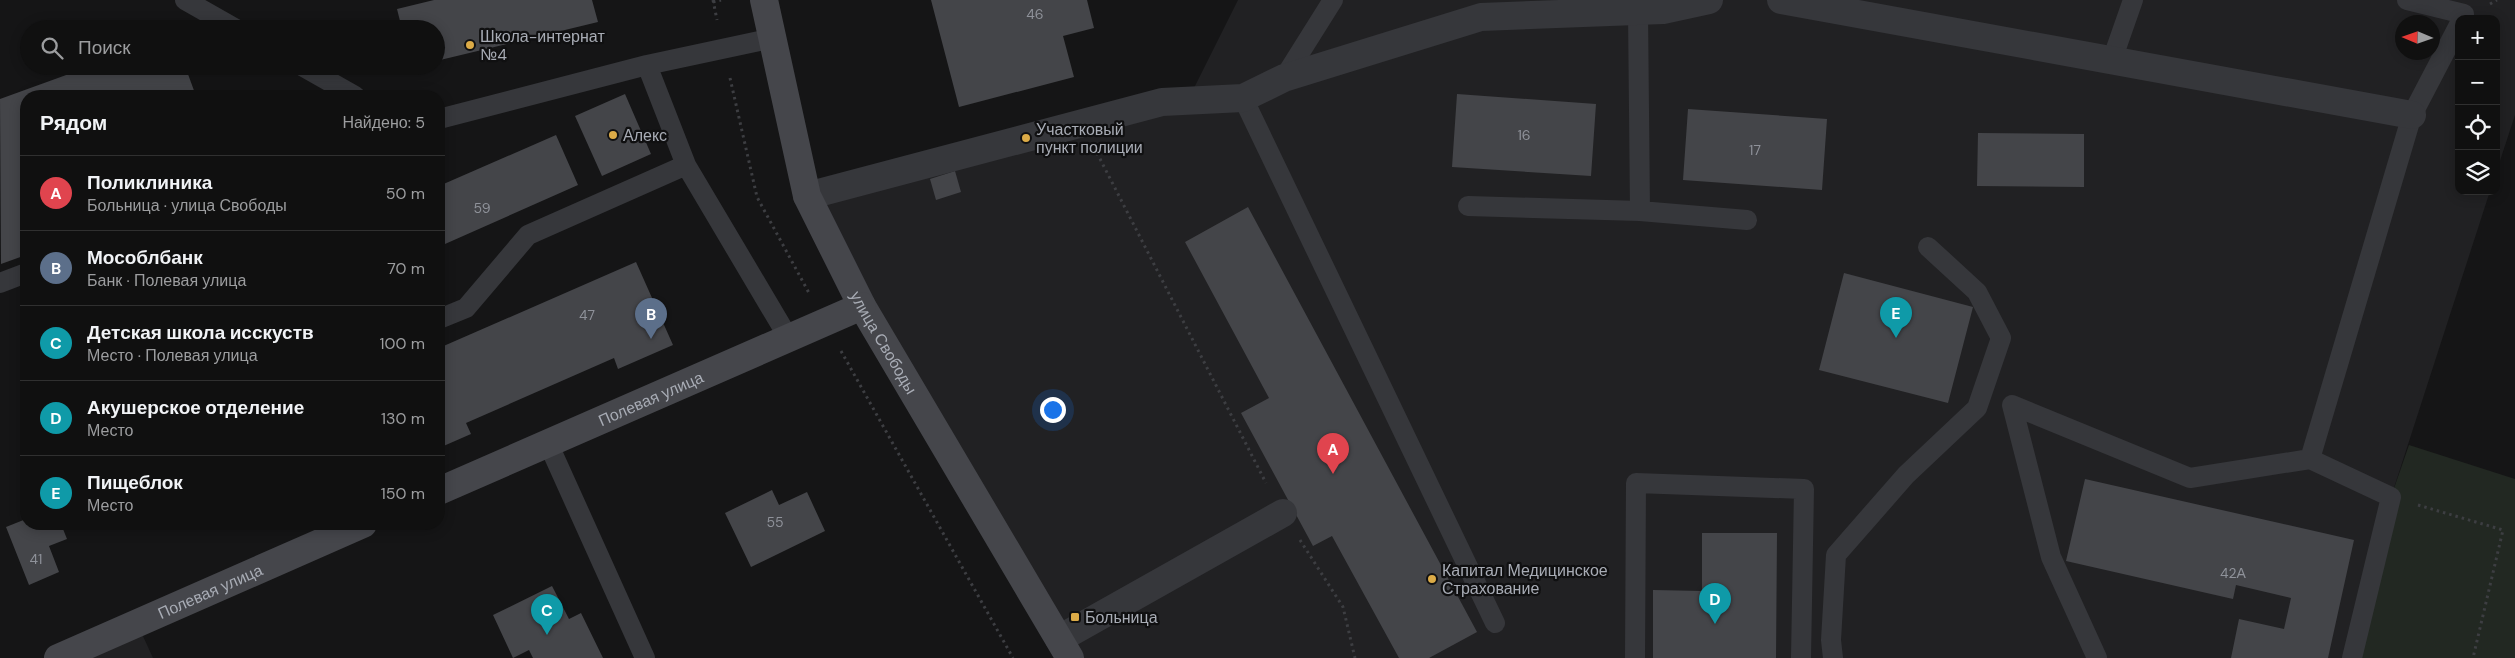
<!DOCTYPE html>
<html lang="ru">
<head>
<meta charset="utf-8">
<style>
  :root { --surface:#101010; --page:#191919; --text:#f1f3f6; --muted:#9c9d9f; --line:#303030; --accent:#0f766e }
  body { margin:0; font-family:"DM Sans",sans-serif; background:var(--page); color:var(--text) }
  .controls { position:absolute; right:15px; top:15px; display:grid; overflow:hidden; border-radius:10px; box-shadow:0 2px 12px #0003 }
  .controls button { width:45px; height:45px; display:grid; place-items:center; padding:0; border:0; border-bottom:1px solid var(--line); background:var(--surface); color:var(--text); font:25px sans-serif }
  .compass { position:absolute; left:2395px; top:15px; width:45px; height:45px; border-radius:50%; background:var(--surface); box-shadow:0 2px 12px #0003; rotate:272deg }
  .you { position:absolute; left:1052px; top:409px; width:18px; height:18px; margin:-12px; border:4px solid #fff; border-radius:50%; background:#1a73e8; box-shadow:0 0 0 8px #1a73e833 }
  .badge { display:grid; place-items:center; width:32px; height:32px; border-radius:50%; background:var(--accent); color:#fff; font-size:16px; font-weight:700 }
  .pin { position:absolute; translate:-50% -41px; filter:drop-shadow(0 1px 2px #0008) }
  .pin::after { content:''; position:absolute; top:26px; width:18px; height:15px; background:inherit; clip-path:polygon(0 0,100% 0,50% 100%) }
  .list { margin:0; padding:0; list-style:none }
  h2 { display:flex; justify-content:space-between; align-items:center; height:65px; margin:0; padding:0 20px; font-size:21px }
  h2 small { font-size:16px; font-weight:400; color:var(--muted) }
  .list li { display:grid; grid-template-columns:32px 1fr auto; gap:15px; align-items:center; box-sizing:border-box; height:75px; padding:0 20px; border-top:1px solid var(--line) }
  .list b { display:block; font-size:19px; white-space:nowrap }
  .list p { margin:0; font-size:16px; white-space:nowrap; color:var(--muted) }
  .list em { font-size:16px; font-style:normal; color:var(--muted) }
  .icon { flex:none; width:28px; height:28px; fill:none; stroke:currentColor; stroke-width:2; stroke-linecap:round; stroke-linejoin:round }
  .map { position:relative; flex:none; width:2515px; height:658px; overflow:hidden }
  .search { position:absolute; background:var(--surface); box-shadow:0 2px 12px #0003; left:20px; top:20px; width:425px; height:55px; display:flex; align-items:center; gap:12px; box-sizing:border-box; padding:0 18px; border-radius:28px; color:var(--muted); font-size:19px }
  .panel { position:absolute; background:var(--surface); box-shadow:0 2px 12px #0003; left:20px; top:90px; width:425px; height:440px; border-radius:20px }
  .map>svg:first-child { display:block }
</style>
</head>
<body>
<div class="map">
<svg width="2515" height="658" viewBox="0 0 2515 658">
  <rect width="100%" height="100%" fill="#151516"/>
  <path fill="#212123" fill-rule="evenodd" d="M1238 0H2515V115L2496 173V19H2459V191H2490L2391 497 2352 658H1073L809 195 1194 88ZM2402 22H2432V52H2402Z
    M137 623 153 658H58Z"/>
  <path fill="#222822" d="M2409 445 2515 479V658H2352L2391 497Z"/>
  <path fill="#444549" d="M434 0H592L598 22 436 61V29H402L397 9Z
    M931 0H1087L1094 28 1063 36 1074 77 959 107Z
    M91 66H185L196 96H26V255L1 264 0 99Z
    M625 94 651 154 602 176 575 116Z
    M1457 94 1596 104 1591 176 1452 167Z
    M1688 109 1827 119 1822 190 1683 180Z
    M1978 133 2084 134V187L1977 186Z
    M556 135 578 185 445 244 439 231V186Z
    M955 171 961 192 936 200 930 179Z
    M1248 207 1477 632 1429 658H1399L1332 536 1313 546 1241 413 1269 398 1185 242Z
    M636 262 673 345 618 369 614 358 466 423 471 434 439 448V348Z
    M1844 273 1973 307 1948 403 1819 370Z
    M2085 479 2354 540 2328 658H2231L2239 619 2284 629 2291 598 2236 585 2233 599 2066 561Z
    M772 490 779 505 807 492 825 531 751 567 725 513Z
    M26 519V524H61L67 539 49 546 59 572 29 585 6 527Z
    M1702 533H1777L1776 658H1653V590L1702 591Z
    M552 586 569 619 581 613 603 658H533L529 650 513 658 493 615Z"/>
  <g fill="none" stroke-linecap="round" stroke-linejoin="round">
    <path stroke="#3d3e42" stroke-width="3" stroke-dasharray="2.5 4" stroke-linecap="butt" d="M713 0 717 20
      M713 2 721 0
      M2490 4 2497 0
      M730 78 757 197 809 293
      M1097 153 1266 483
      M841 351 1013 658
      M2418 505 2503 530 2473 658
      M1300 540 1343 607 1355 658"/>
    <path stroke="#36373b" stroke-width="20" d="M185 0 236 29
      M2407 0 2464 14
      M2112 60 2133 0
      M647 65 686 165 788 337
      M302 66 355 96
      M1284 78 1333 0
      M1243 98 1495 623
      M439 119 647 65 773 38
      M1468 206 1640 211 1638 11
      M1640 211 1747 220
      M0 283 26 273
      M439 319 466 308 528 235 686 165
      M548 443 645 658
      M2310 459 2412 115 2459 25
      M1635 658 1636 483 1804 489 1801 658
      M1833 658 1831 640 1836 555 1906 475 1977 408 2001 338 1977 292 1928 247
      M2097 658 2051 557 2012 405 2190 478 2310 459 2391 497 2352 658"/>
    <path stroke="#36373b" stroke-width="28" d="M1781 0 2412 115
      M807 196 1162 102 1243 98 1284 78 1481 17 1663 10 1709 0
      M1059 639 1283 513"/>
    <g stroke="#45464b" stroke-width="28">
      <path id="s1" d="M764 0 807 196 862 306 1070 658"/>
      <path id="s2" d="M439 491 862 306"/>
      <path id="s3" d="M58 658 363 524"/>
    </g>
  </g>
  <g fill="#dcab47" stroke="#101011" stroke-width="2">
    <circle cx="470" cy="45" r="5"/>
    <circle cx="613" cy="135" r="5"/>
    <circle cx="1026" cy="138" r="5"/>
    <circle cx="1432" cy="579" r="5"/>
    <rect x="1070" y="612" width="10" height="10" rx="2.5"/>
  </g>
  <g text-anchor="middle" stroke-width="4.5" stroke-linejoin="round" paint-order="stroke">
    <g font-size="14" fill="#8f929a">
      <text x="1035" y="19">46</text>
      <text x="1524" y="140">16</text>
      <text x="1755" y="155">17</text>
      <text x="482" y="213">59</text>
      <text x="587" y="320">47</text>
      <text x="775" y="527">55</text>
      <text x="36" y="564">41</text>
      <text x="2233" y="578">42А</text>
    </g>
    <g font-size="16" fill="#a8acb5" stroke="#101011" text-anchor="start">
      <text x="480" y="42">Школа-интернат<tspan x="480" dy="18">№4</tspan></text>
      <text x="1036" y="135">Участковый<tspan x="1036" dy="18">пункт полиции</tspan></text>
      <text x="623" y="141">Алекс</text>
      <text x="1442" y="576">Капитал Медицинское<tspan x="1442" dy="18">Страхование</tspan></text>
      <text x="1085" y="623">Больница</text>
    </g>
    <g font-size="16" fill="#a8acb5" stroke="#101011">
      <text dy="6" stroke="none"><textPath href="#s1" startOffset="366">улица Свободы</textPath></text>
      <text dy="6" stroke="none"><textPath href="#s2" startOffset="231">Полевая улица</textPath></text>
      <text dy="6" stroke="none"><textPath href="#s3" startOffset="166">Полевая улица</textPath></text>
    </g>
  </g>
</svg>
<div class="controls">
<button>+</button>
<button>−</button>
<button><svg class="icon" aria-label="locate" viewBox="0 0 24 24"><circle cx="12" cy="12" r="6"/><path d="M12 2v4M12 18v4M2 12h4M18 12h4"/></svg></button>
<button><svg class="icon" aria-label="layers" viewBox="0 0 24 24"><path d="M12 4l9 5-9 5-9-5zM3 14l9 5 9-5"/></svg></button>
</div>
<svg class="compass" viewBox="-18 -18 36 36"><path d="M0-13l5 13h-10z" fill="#e53935"/><path d="M0 13l5-13h-10z" fill="#9c9d9f"/></svg>
<div class="you"></div>
<div class="pin badge" style="left:1333px;top:474px;background:#e0444e">A</div>
<div class="pin badge" style="left:651px;top:339px;background:#5c6f8a">B</div>
<div class="pin badge" style="left:547px;top:635px;background:#0f9aa8">C</div>
<div class="pin badge" style="left:1715px;top:624px;background:#0f9aa8">D</div>
<div class="pin badge" style="left:1896px;top:338px;background:#0f9aa8">E</div>
<div class="search"><svg class="icon" aria-label="search" viewBox="0 0 24 24"><circle cx="10" cy="10" r="6"/><path d="M15 15l6 6"/></svg>Поиск</div>
<section class="panel">
<h2>Рядом<small>Найдено: 5</small></h2>
<ul class="list">
<li><span class="badge" style="background:#e0444e">A</span><div><b>Поликлиника</b><p>Больница · улица Свободы</p></div><em>50 m</em></li>
<li><span class="badge" style="background:#5c6f8a">B</span><div><b>Мособлбанк</b><p>Банк · Полевая улица</p></div><em>70 m</em></li>
<li><span class="badge" style="background:#0f9aa8">C</span><div><b>Детская школа исскуств</b><p>Место · Полевая улица</p></div><em>100 m</em></li>
<li><span class="badge" style="background:#0f9aa8">D</span><div><b>Акушерское отделение</b><p>Место</p></div><em>130 m</em></li>
<li><span class="badge" style="background:#0f9aa8">E</span><div><b>Пищеблок</b><p>Место</p></div><em>150 m</em></li>
</ul>
</section>
</div>
</body>
</html>
